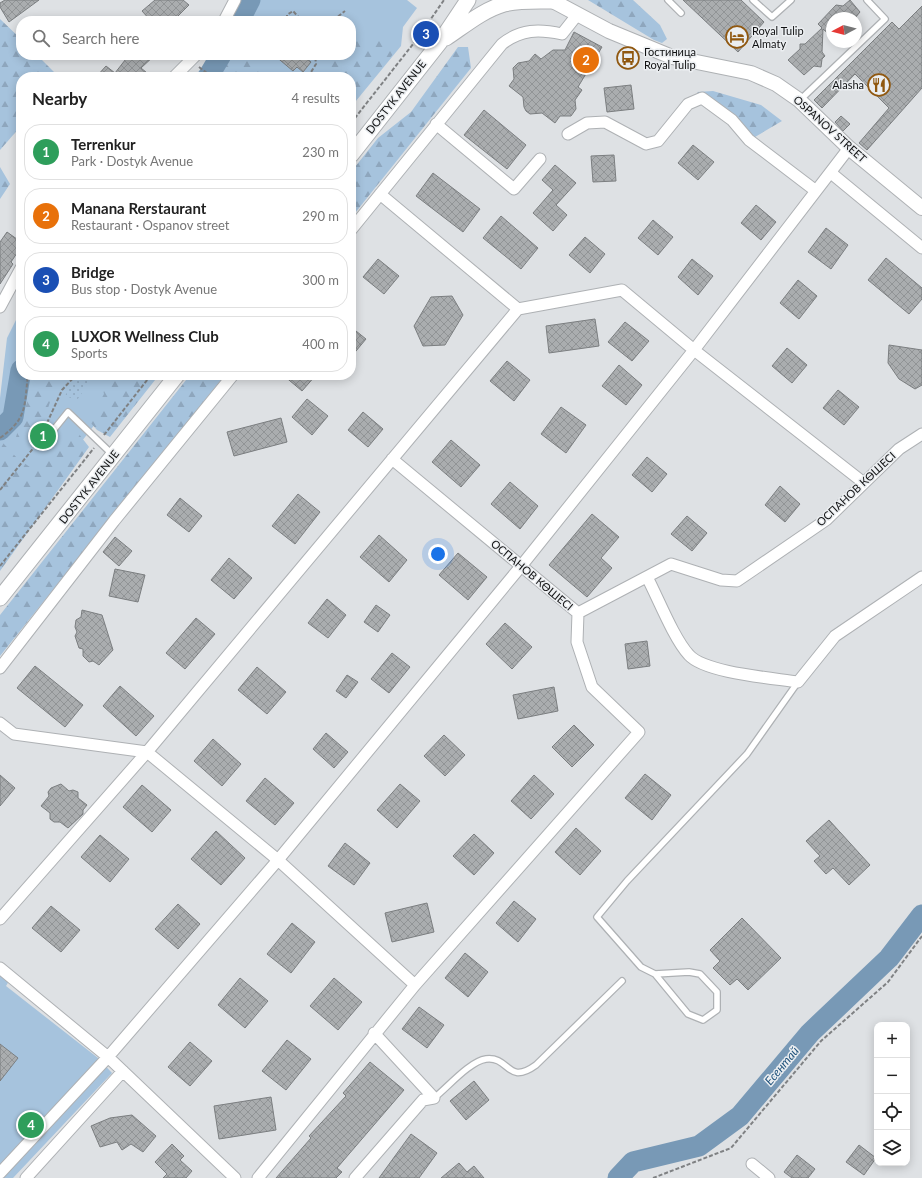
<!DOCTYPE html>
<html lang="en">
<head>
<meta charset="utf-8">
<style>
  :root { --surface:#fff; --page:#f2f2f2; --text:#222; --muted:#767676; --line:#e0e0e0; --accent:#0f766e }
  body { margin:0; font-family:Lato,sans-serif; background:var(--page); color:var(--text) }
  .controls { position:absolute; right:12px; bottom:12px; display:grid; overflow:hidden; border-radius:8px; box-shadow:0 2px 10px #0003 }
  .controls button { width:36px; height:36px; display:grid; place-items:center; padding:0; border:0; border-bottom:1px solid var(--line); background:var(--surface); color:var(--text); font:20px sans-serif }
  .compass { position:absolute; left:826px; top:12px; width:36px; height:36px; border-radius:50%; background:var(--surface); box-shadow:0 2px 10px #0003; rotate:263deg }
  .you { position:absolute; left:438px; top:554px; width:14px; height:14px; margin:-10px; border:3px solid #fff; border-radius:50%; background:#1a73e8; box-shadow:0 0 0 6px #1a73e833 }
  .badge { display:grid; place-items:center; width:26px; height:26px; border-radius:50%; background:var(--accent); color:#fff; font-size:13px; font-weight:700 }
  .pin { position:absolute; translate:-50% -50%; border:2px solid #fff; box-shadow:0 1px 4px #0006 }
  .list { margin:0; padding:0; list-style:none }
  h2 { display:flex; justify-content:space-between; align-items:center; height:52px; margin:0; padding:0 16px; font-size:17px }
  h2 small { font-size:13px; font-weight:400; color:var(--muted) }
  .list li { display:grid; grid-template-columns:26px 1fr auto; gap:12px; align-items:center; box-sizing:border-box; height:56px; margin:0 8px 8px; padding:0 8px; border:1px solid var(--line); border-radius:16px }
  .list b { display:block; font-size:15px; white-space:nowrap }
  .list p { margin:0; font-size:13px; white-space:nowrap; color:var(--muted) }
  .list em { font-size:13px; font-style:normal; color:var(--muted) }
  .icon { flex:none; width:22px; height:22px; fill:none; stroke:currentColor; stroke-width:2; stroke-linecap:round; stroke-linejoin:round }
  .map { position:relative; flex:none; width:922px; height:1178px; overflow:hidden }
  .search { position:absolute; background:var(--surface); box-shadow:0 2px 10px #0003; left:16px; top:16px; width:340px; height:44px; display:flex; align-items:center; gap:10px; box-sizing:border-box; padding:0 14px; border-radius:16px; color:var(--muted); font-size:15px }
  .panel { position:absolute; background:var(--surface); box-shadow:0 2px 10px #0003; left:16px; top:72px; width:340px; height:308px; border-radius:16px }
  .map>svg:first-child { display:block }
</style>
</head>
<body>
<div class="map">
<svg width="922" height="1178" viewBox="0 0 922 1178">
  <defs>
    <pattern id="forest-firs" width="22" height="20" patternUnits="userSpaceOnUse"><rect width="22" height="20" fill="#a6c3dd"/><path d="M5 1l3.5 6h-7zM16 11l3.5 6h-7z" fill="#8ea6bd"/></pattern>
    <pattern id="garden-dots" width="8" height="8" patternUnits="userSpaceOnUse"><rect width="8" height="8" fill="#a6c3dd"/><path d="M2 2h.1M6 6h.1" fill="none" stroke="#8ea6bd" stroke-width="1.8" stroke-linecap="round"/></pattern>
    <pattern id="building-cross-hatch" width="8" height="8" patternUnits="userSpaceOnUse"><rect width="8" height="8" fill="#aaadaf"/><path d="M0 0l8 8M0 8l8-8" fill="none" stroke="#919496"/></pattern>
  </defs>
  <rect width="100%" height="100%" fill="#dee1e4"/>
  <path fill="#a6c3dd" d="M257 0H407L417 8 403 27 401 46 351 107V77H194L212 55H351V21H241Z
    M21 310V375H133L0 547V398L7 338Z
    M0 974 9 981 6 986 98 1058 112 1073 13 1178H0Z"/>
  <path fill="url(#forest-firs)" d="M588 0H633L660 25 667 39 662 43 654 40Z
    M0 19 21 39V55H37L59 77H21V126L0 150Z
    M351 30 363 38H376L394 53 362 91 351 87V77H343L323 62 322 55H351Z
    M458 47H468L471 68 351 218V172L378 138 411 112Z
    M231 55H263L257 77H215Z
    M713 91 761 105 782 121 755 137 697 92Z
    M0 167 10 184 0 199Z
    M33 375H66L54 390 46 414 36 432 27 440 16 437 31 390Z
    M103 375H159L110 437 97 430 89 421 104 394 101 381Z
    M190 375H225L0 656V615Z
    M75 429 89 447 0 571V446L3 443 17 458 34 470Z"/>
  <path fill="url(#garden-dots)" d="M81 375H95L77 400 65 396 75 378Z"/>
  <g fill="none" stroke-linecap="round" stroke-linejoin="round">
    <path stroke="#7899b6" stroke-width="21" d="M239 21 250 0
      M208 77 221 55
      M0 430 13 417 21 370
      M618 1178 633 1162 699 1146 740 1116 810 1033 889 958 922 915"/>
  </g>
  <path fill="url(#building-cross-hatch)" stroke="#7b7e80" d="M5 0H39L9 22 0 7V3Z
    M155 0H183L189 5 176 18 173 16 167 21H151L142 11Z
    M683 0H741L764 22 738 52Z
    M850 0 860 12 855 18H832V37L823 29 822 52 825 56 822 59 821 67 814 66 804 75 788 60 800 49V44H805L822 28 818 24 836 5 843 6Z
    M922 6V88L867 150 859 143 889 108 855 74 822 108 814 100 892 22 899 29Z
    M574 32 602 47 578 87 582 90 575 100 576 109 571 116H560L555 123 542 113 530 114 526 111 524 107 523 97 509 86 514 79 513 68 518 63 529 61 535 54 541 59 553 50H565Z
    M129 55H155L141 68 152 77H96L106 66 115 73Z
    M274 55H302L311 62 303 72 297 67 293 71Z
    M631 85 634 109 607 112 604 88Z
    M484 110 526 145 507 169 464 135Z
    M841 116 850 124 843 131 835 122Z
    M693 145 714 162 698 180 678 163Z
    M614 155 616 181 593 182 591 156Z
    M555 165 576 183 556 205 567 215 553 231 533 213 553 190 542 180Z
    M433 173 480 209 463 232 416 196Z
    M756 205 776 222 761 240 741 223Z
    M501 216 538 248 521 269 483 238Z
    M653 220 673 237 658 255 638 238Z
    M826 228 848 245 831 269 808 252Z
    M7 232 21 242V247L11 262 13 264 0 284V242Z
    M585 237 605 254 590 273 569 255Z
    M886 258 922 288V299L909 314 868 280Z
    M378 259 399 276 384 294 363 277Z
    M692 259 713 276 698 295 678 277Z
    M798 280 817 296 799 319 780 303Z
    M452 296 463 315 445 345 423 346 414 326 431 297Z
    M595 319 599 346 549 353 546 326Z
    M625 322 649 341 632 361 608 342Z
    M351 327 366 339 351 357Z
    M889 345 922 350V385L915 389 899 379 888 363Z
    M787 348 807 365 792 383 772 366Z
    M507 361 530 380 514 401 490 381Z
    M619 365 642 385 626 405 602 386Z
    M283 375H316L302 391Z
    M838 390 859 407 844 425 823 408Z
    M307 399 328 416 312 435 292 417Z
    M561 407 586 425 566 453 541 434Z
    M363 412 383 429 368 447 348 430Z
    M281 418 287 442 234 456 227 432Z
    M451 440 480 465 461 487 432 462Z
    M647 457 667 474 652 492 632 475Z
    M510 482 538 506 520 529 491 504Z
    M780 486 800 504 785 522 765 505Z
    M298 494 320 512 295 544 272 526Z
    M180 498 202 516 189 532 167 515Z
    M592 514 619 537 601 558 612 568 587 597 549 565Z
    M687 516 707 533 692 551 671 534Z
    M379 535 407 560 389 582 360 557Z
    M115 537 132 551 119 566 103 552Z
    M458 553 487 577 468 600 439 575Z
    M229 558 252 578 234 599 211 580Z
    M115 569 145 575 138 602 109 596Z
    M327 599 346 615 328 638 308 623Z
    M376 605 390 615 378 632 364 622Z
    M82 610 102 615 113 650 99 665 93 661 89 662 83 656V649L79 648 75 636 77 632 75 627 76 620 81 617Z
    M196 618 215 634 185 669 166 653Z
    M505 623 532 647 512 669 486 644Z
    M647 641 650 666 628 669 625 644Z
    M392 653 410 667 389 693 371 679Z
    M35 666 83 705 65 727 17 688Z
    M257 667 286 692 267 714 238 690Z
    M347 675 358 682 346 698 336 691Z
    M120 686 154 716 136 736 103 706Z
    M554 687 558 711 518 719 513 695Z
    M574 725 594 745 572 767 552 747Z
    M326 733 348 752 334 768 313 749Z
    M444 735 465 755 445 776 424 756Z
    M213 739 241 764 222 786 194 761Z
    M645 774 671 795 652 820 625 798Z
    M0 775 15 788 0 806Z
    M534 775 554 794 531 819 511 801Z
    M265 778 294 803 275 825 246 801Z
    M61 784 69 791 73 790 78 792V798L87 805 83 810V814L68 828 60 822H54L50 819V813L41 806 49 796 48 792 51 788Z
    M400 784 420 801 397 828 377 810Z
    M142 785 171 810 152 832 123 807Z
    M829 820 870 865 849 885 833 868 826 874 814 861 820 856 806 841Z
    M576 828 601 851 580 875 555 852Z
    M216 831 245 858 221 885 191 859Z
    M474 834 494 853 474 875 453 856Z
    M100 835 129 859 110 882 81 857Z
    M345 843 370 863 354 885 328 866Z
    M514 901 536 919 518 942 496 923Z
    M427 903 434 932 392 942 385 913Z
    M178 904 200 924 178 949 155 929Z
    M51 906 80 930 61 952 32 928Z
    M742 918 781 958 748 990 737 979 730 985 713 968 720 961 710 950Z
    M292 923 315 942 291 973 267 954Z
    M465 953 488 972 468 997 445 978Z
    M240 978 268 1001 245 1028 218 1005Z
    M334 978 362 1002 338 1030 310 1006Z
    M419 1007 444 1025 427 1048 402 1029Z
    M287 1040 311 1059 286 1090 262 1071Z
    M190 1042 212 1061 190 1086 168 1067Z
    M0 1044 18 1058 0 1081Z
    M370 1062 404 1090 337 1168 342 1172 336 1178H276L311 1138 309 1136 346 1096 343 1093Z
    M474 1081 489 1100 466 1120 450 1101Z
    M271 1097 276 1130 219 1139 214 1106Z
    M132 1115 156 1136 143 1152 131 1144 122 1150 117 1142 100 1147 91 1126 110 1118Z
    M411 1134 437 1153 419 1178H379Z
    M172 1144 184 1156 180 1160 192 1171 186 1178H163L167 1174 155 1162Z
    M859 1145 876 1158 864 1175 846 1162Z
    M797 1155 815 1169 808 1178H792L784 1172Z
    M459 1163 467 1172 474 1166 484 1178H441Z"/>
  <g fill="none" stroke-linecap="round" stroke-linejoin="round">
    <g stroke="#aeb1b4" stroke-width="8">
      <path id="service" d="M668 0 681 13
        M753 0 772 17 791 0
        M800 100 885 19 867 0
        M43 443 68 412 113 455
        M655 974 688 1014 703 1020 717 1010V992L700 974 689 972 655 974 641 967 597 917 627 881 747 754 798 682
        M434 1098C447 1088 470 1061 486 1059 510 1056 507 1086 536 1065L622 981"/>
    </g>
    <g stroke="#aeb1b4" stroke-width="13">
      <path id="minor" d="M224 21 235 0
        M174 77 196 55
        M436 124 514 189 540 159
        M568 134 587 123 605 122 646 144 658 141 688 104 702 98 732 120 749 140 816 191
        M831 173 922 248
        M380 194 518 309
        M351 230 502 44C521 29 539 29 562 34L577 15
        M0 307 21 268
        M392 459 578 613 671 564 721 580 737 581 826 520 899 449 922 434
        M647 577C658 598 674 639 689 655 705 673 773 678 798 682L835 636 922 577
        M0 668 114 521 233 375
        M0 723 14 734 147 752 278 860 415 985
        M0 919 147 752 518 309 622 290 694 350 864 483
        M0 968 108 1057 235 1178
        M752 1164 769 1178
        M0 1173 108 1057 278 860 522 565 694 350 849 148
        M26 1178 123 1071
        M258 1178 415 985 639 732 592 687 577 642 578 613
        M355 1178 423 1100 434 1098 374 1033"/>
    </g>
    <g stroke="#aeb1b4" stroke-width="16">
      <path id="tertiary" d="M551 0 609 31 672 57 751 73 776 84 799 100 849 148 922 208"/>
    </g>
    <g stroke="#aeb1b4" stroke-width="17">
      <path id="secondary" d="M446 38C464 26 483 10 504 4 520 0 537 1 553 1
        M351 155 440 42 468 0
        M0 598 177 375"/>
    </g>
    <path stroke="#7f8183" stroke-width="2" stroke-dasharray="4 2" stroke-linecap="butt" d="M292 21 287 20V15L293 11 302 21
      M321 21 335 19 345 11
      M199 67 212 77
      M308 77 316 64 315 55
      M351 123 417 39 444 0
      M47 423 62 390 76 375
      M104 435 151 375
      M0 438C28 418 24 406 28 375
      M0 490 35 446
      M0 566 94 448
      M653 1178 731 1148 821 1041 888 982 922 936"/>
    <use href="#service" stroke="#fff" stroke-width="5.5"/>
    <use href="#minor" stroke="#fff" stroke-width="11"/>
    <use href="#tertiary" stroke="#fff" stroke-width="14"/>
    <use href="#secondary" stroke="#fff" stroke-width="15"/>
  </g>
  <defs>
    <g id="hotel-ring" transform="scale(1.15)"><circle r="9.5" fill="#ebeef1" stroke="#905810" stroke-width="1.5"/><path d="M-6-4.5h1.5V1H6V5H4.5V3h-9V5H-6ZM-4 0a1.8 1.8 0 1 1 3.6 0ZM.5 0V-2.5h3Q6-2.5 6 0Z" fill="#905810"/></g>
    <g id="bus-ring" transform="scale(1.15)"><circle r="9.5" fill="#ebeef1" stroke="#905810" stroke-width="1.5"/><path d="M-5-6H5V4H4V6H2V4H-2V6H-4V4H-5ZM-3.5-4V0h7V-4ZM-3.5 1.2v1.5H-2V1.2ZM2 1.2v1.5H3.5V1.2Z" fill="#905810"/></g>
    <g id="restaurant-ring" transform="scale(1.15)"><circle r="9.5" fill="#ebeef1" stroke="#905810" stroke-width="1.5"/><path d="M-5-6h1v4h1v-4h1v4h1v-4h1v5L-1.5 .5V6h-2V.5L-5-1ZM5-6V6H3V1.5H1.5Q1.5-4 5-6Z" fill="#905810"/></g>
  </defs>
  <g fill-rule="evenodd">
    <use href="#hotel-ring" x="737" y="37"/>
    <use href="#bus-ring" x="628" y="58"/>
    <use href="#restaurant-ring" x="879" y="85"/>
  </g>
  <g text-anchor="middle" stroke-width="3" stroke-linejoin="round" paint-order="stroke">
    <g font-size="11" fill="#101112" stroke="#ebeef1" text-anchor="start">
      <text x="752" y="35">Royal Tulip<tspan x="752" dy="13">Almaty</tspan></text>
      <text x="644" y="56">Гостиница<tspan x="644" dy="13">Royal Tulip</tspan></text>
      <text x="864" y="89" text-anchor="end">Alasha</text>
    </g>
    <g font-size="11" fill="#101112" stroke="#ebeef1">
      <text transform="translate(396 97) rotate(-52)" y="4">DOSTYK AVENUE</text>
      <text transform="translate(830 129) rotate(42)" y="4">OSPANOV STREET</text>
      <text transform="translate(89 487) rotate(-52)" y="4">DOSTYK AVENUE</text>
      <text transform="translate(856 489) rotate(-43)" y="4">ОСПАНОВ КӨШЕСІ</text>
      <text transform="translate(532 575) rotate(40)" y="4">ОСПАНОВ КӨШЕСІ</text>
    </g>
    <g font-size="12" font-style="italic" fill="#20537c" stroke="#ebeef1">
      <text transform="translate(782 1066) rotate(-50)" y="4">Есентай</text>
    </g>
  </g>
</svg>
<div class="controls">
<button>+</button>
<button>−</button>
<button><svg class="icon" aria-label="locate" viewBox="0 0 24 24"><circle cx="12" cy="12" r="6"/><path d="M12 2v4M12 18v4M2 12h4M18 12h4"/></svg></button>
<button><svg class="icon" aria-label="layers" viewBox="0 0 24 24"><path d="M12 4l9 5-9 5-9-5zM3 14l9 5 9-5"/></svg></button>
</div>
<svg class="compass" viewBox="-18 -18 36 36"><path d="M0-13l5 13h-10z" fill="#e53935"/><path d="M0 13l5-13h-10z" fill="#767676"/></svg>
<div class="you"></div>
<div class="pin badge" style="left:43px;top:436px;background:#2e9e5b">1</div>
<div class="pin badge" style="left:586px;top:60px;background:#e8710a">2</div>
<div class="pin badge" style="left:426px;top:34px;background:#1a4fb4">3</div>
<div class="pin badge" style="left:31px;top:1125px;background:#2e9e5b">4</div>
<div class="search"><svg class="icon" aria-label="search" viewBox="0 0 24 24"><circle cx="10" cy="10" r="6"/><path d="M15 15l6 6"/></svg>Search here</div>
<section class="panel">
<h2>Nearby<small>4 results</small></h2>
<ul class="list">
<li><span class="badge" style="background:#2e9e5b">1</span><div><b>Terrenkur</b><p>Park · Dostyk Avenue</p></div><em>230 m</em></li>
<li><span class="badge" style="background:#e8710a">2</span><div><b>Manana Rerstaurant</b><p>Restaurant · Ospanov street</p></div><em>290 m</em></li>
<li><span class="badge" style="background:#1a4fb4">3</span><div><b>Bridge</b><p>Bus stop · Dostyk Avenue</p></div><em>300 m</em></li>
<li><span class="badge" style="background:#2e9e5b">4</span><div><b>LUXOR Wellness Club</b><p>Sports</p></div><em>400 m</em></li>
</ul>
</section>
</div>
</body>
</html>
